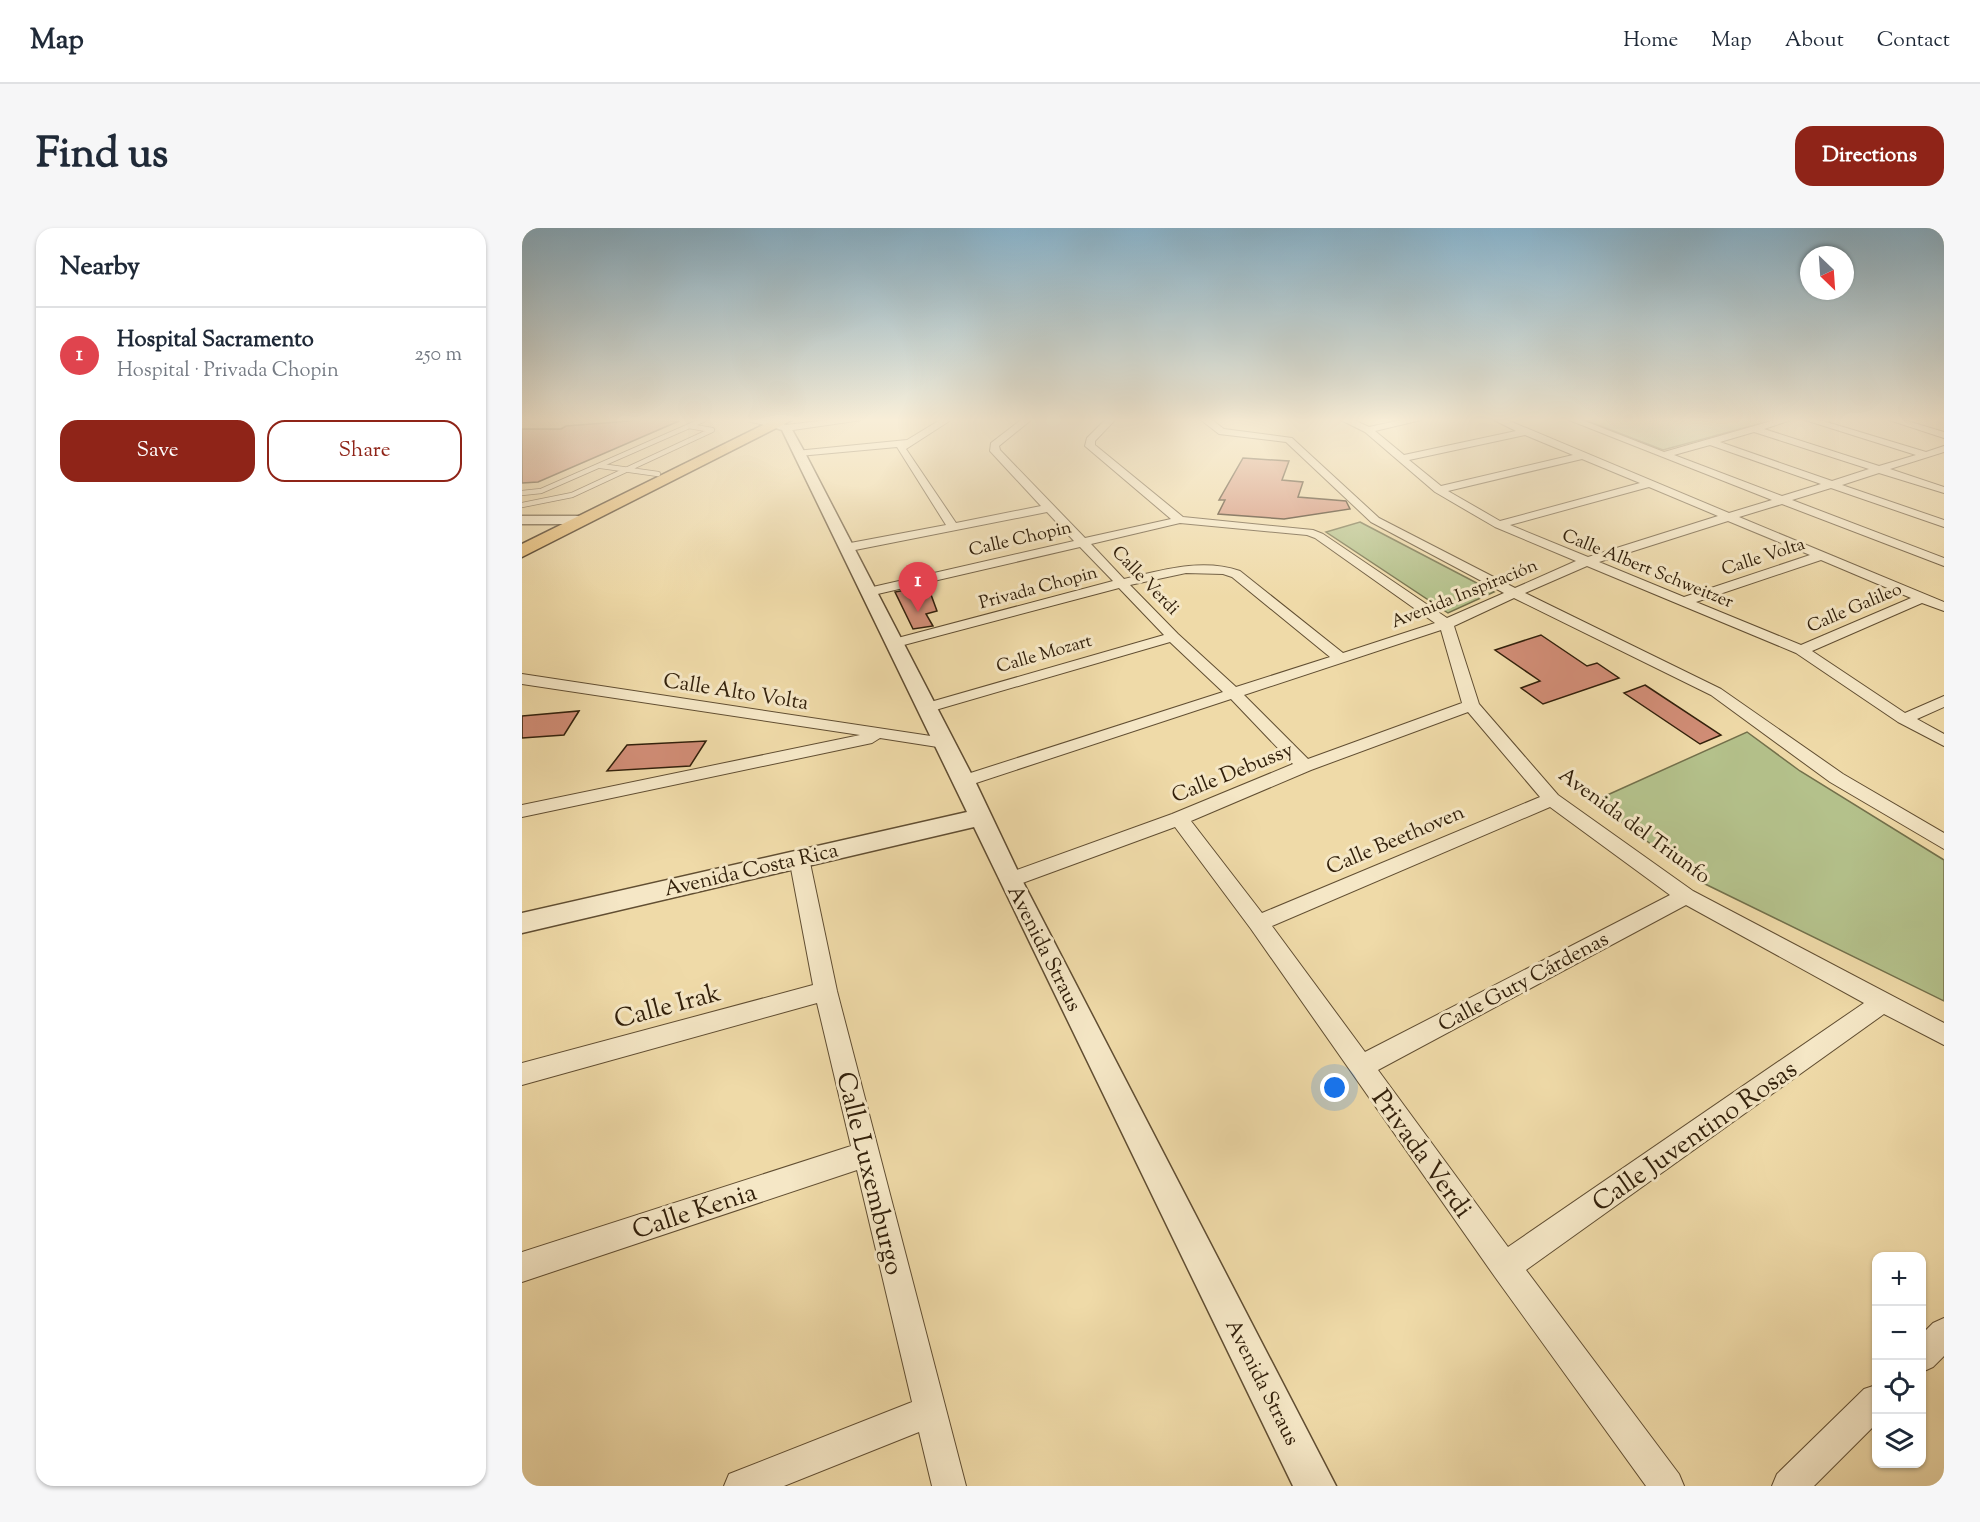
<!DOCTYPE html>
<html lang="en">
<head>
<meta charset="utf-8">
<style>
  :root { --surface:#fff; --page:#f6f6f7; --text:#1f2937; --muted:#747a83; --line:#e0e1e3; --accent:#8f2418 }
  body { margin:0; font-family:"Sorts Mill Goudy",serif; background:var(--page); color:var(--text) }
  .controls { position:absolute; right:18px; bottom:18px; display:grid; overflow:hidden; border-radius:12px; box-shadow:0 2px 4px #0004 }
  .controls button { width:54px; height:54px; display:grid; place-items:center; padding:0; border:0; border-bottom:2px solid var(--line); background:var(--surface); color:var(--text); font:30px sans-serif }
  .compass { position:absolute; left:1278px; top:18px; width:54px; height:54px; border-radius:50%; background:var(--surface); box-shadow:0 2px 4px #0004; rotate:155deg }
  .you { position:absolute; left:813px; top:860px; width:21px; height:21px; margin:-15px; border:4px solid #fff; border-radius:50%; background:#1a73e8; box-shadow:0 0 0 9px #1a73e833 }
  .badge { display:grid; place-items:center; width:39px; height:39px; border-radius:50%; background:var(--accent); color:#fff; font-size:20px; font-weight:700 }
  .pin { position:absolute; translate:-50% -50px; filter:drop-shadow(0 2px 3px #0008) }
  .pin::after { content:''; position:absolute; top:32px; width:21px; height:18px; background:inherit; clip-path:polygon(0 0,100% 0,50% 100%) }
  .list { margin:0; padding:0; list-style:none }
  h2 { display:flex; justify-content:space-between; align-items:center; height:78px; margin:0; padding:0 24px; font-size:26px }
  h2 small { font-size:20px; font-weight:400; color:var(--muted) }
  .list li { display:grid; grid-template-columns:39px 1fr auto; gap:18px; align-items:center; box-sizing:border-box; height:96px; padding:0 24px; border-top:2px solid var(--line) }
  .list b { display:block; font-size:22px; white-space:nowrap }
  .list p { margin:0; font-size:20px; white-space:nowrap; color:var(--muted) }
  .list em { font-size:20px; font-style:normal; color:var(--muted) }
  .actions { display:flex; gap:12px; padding:18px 24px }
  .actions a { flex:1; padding:14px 0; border:2px solid var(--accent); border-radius:18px; text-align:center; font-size:21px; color:var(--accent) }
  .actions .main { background:var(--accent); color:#fff }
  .icon { flex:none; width:33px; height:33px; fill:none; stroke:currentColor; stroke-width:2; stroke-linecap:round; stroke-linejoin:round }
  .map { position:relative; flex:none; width:1422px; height:1258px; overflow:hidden; border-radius:18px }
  header { display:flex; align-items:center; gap:36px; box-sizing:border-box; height:84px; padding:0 30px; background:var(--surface); border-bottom:2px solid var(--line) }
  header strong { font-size:28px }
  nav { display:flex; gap:33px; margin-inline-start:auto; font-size:21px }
  .intro { display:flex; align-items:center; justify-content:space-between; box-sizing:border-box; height:144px; padding:0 36px }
  h1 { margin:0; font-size:42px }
  .button { padding:15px 27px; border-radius:18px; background:var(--accent); color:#fff; font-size:21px; font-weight:700 }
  main { display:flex; gap:36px; padding:0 36px }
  aside { flex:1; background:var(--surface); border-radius:18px; box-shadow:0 2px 4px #0004 }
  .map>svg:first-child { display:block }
</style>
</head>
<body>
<header>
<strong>Map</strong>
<nav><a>Home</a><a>Map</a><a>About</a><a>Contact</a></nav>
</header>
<div class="intro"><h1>Find us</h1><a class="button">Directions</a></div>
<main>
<aside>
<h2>Nearby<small></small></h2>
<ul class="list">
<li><span class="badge" style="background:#e0444e">1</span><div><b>Hospital Sacramento</b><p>Hospital · Privada Chopin</p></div><em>250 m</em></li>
</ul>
<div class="actions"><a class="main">Save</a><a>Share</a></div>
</aside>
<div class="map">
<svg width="1422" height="1258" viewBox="0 0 1422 1258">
  <rect width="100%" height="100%" fill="#efdaa8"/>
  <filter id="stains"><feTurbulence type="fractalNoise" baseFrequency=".00333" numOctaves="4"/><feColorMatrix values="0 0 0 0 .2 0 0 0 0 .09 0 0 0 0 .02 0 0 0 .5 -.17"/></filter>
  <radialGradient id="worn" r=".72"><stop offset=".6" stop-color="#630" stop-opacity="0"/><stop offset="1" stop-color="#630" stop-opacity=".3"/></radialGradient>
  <path fill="#b4c18b" stroke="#73704b" stroke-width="1.5" d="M1063 192H1251L1141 222Z
    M838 294 972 364 926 385 804 304Z
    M1225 504 1278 543 1422 632V773L1179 654 1072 573Z"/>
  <path fill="#d18d76" stroke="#32200b" stroke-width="1.5" d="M120 192 157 193 16 254 0 255V201H39L44 198Z
    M721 230 767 233 760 252 781 254 776 269 824 273 828 281 762 291 696 286 703 272H697Z
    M389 361 393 368 408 364 415 383 404 386 411 398 391 401 373 364Z
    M1019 407 1065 438 1075 435 1097 450 1021 476 999 460 1018 453 973 422Z
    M1123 457 1199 507 1178 516 1102 465Z
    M57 483 42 507 0 510V488Z
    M184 513 168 538 85 543 105 517Z"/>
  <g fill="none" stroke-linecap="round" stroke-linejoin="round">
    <g stroke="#614e32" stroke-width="6">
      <path id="service" d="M230 192 244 195
        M79 238 136 246
        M0 265 19 263 181 192
        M0 277 50 267 190 202 167 198"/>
    </g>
    <g stroke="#614e32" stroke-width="2">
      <path id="minor" d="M307 192H340L264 203 259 200 264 197Z
        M418 192H429L384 221 434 295 519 278 468 223 469 215 499 192H509L477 218 478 222 563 310 649 291 563 218 565 210 583 192H593L573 213V217L661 289 791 302 801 306 925 390 982 365 849 294 764 214 697 206 679 192H690L702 201 770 210 857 290 993 360 1054 333 973 299 913 264 843 204 819 192H832L847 199 879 192H899L853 203 882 227 994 203 972 192H985L1207 285 1250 272 1047 192H1060L1142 224 1253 192H1269L1242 201 1357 238 1394 227 1283 192H1298L1404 224 1422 218V224L1368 241 1422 259V265L1357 245 1320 257 1422 292V299L1309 260 1270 272 1422 330V338L1260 276 1217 289 1422 374V383L1400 375 1290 423 1383 485 1422 468V479L1395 491 1422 506V518L1376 494 1274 425 1065 338 1003 365 1199 461 1321 546 1422 605V621L1308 554 1189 467 992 370 932 398 957 476 1036 567 1171 663 1422 795V817L1362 786 1004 1042 1157 1246 1162 1258H1124L973 1049 729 701 653 599 495 657 488 659 481 657 478 652 481 647 650 586 771 536 709 471 448 557H436L433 553 436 549 701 464 648 414 410 483H398L396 480 398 477 642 407 597 360 378 418H368L366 415 368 412 591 353 558 319 347 368 342 367 340 364 342 361 552 313 525 284 323 324 319 323V317L323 316 424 297 375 219 277 228 272 225 274 223 385 212ZM1232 204 1347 241 1310 253 1198 214ZM1003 207 1051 227 919 258 887 232ZM1188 217 1299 256 1260 268 1152 227ZM1060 231 1118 255 978 293 926 263ZM1127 259 1196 288 1066 329 988 297ZM1206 293 1288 327 1162 369 1077 334ZM658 295 785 307 793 310 913 395 821 425 718 343C680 330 641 342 602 351L569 316ZM1299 332 1389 370 1279 417 1174 374ZM664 345 701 346 710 349 808 429 714 459 656 406 608 357ZM919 402 940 475 786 531 722 467ZM946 484 1018 569 740 685 669 593 789 542ZM1028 579 1148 667 843 824 750 698ZM1164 677 1342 775 986 1019 856 842Z
        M1367 192H1382L1422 204V210Z
        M0 446 422 510 428 511 430 515 428 519 422 520 358 510 350 515 0 589V577L338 507 0 456Z
        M277 623 284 625 287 630 315 763 444 1258H410L397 1204 262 1258H202L207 1246 390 1174 335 942 0 1054V1024L329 918 295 775 0 857V835L291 757 267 630 270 625Z
        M1422 1090V1128L1411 1139 1400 1144V1106L1411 1095Z
        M1354 1157V1196L1292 1258H1250L1255 1246 1342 1161Z"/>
    </g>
    <g stroke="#614e32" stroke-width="3">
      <path id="tertiary" d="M247 192 268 198 283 225 453 553 500 652 814 1258H771L452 599 0 705V685L445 584 260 202 238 195 240 193Z
        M0 288H62L69 292 62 296H0Z"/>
    </g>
    <g stroke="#32200b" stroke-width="3">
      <path id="primary" d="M251 192H270L0 329V316Z"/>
    </g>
    <path stroke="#32200b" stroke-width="4" stroke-dasharray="1.5 3" stroke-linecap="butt" d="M1040 551 1055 563"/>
    <use href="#service" stroke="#f5e7c6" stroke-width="4.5"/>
    <use href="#minor" fill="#f5e7c6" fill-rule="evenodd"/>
    <use href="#tertiary" fill="#f5e7c6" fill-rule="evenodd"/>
    <use href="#primary" fill="#e8bd74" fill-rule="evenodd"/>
  </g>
  <linearGradient id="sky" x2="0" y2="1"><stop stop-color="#89b6d0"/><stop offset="0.52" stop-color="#f8eed8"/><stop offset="1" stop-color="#f8eed8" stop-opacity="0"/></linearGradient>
  <rect width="1422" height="369" fill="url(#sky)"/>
  <g text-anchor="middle" stroke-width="6" stroke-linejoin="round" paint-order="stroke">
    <g font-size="18" fill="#32200b" stroke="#f5e7c6">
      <text transform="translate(498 310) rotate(-13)" y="6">Calle Chopin</text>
      <text transform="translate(1241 328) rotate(-18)" y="6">Calle Volta</text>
      <text transform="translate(1126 340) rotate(22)" y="6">Calle Albert Schweitzer</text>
      <text transform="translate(624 352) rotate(46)" y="6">Calle Verdi</text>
      <text transform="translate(516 359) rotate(-15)" y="6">Privada Chopin</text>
      <text transform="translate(942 365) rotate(-22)" y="6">Avenida Inspiración</text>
      <text transform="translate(1332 379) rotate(-23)" y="6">Calle Galileo</text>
      <text transform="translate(522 425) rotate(-16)" y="6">Calle Mozart</text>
    </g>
    <g font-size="21" fill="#32200b" stroke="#f5e7c6">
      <text transform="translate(214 463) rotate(9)" y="7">Calle Alto Volta</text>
      <text transform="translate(710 544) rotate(-22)" y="7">Calle Debussy</text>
      <text transform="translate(1113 597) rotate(36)" y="7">Avenida del Triunfo</text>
      <text transform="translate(873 611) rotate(-23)" y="7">Calle Beethoven</text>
      <text transform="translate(229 641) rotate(-13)" y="7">Avenida Costa Rica</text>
      <text transform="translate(523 720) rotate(63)" y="7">Avenida Straus</text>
      <text transform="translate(1001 753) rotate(-28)" y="7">Calle Guty Cárdenas</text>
      <text transform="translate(741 1154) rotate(63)" y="7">Avenida Straus</text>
    </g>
    <g font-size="26" fill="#32200b" stroke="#f5e7c6">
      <text transform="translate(145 777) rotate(-15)" y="9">Calle Irak</text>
      <text transform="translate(1172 907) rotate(-35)" y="9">Calle Juventino Rosas</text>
      <text transform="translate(901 925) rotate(54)" y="9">Privada Verdi</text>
      <text transform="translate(349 945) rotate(76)" y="9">Calle Luxemburgo</text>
      <text transform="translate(172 982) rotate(-18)" y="9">Calle Kenia</text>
    </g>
  </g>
  <rect width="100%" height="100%" filter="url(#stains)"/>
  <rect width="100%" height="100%" fill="url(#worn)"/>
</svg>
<div class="controls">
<button>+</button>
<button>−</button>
<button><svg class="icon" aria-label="locate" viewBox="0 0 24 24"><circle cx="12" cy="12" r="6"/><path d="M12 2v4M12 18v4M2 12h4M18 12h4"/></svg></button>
<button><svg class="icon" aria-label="layers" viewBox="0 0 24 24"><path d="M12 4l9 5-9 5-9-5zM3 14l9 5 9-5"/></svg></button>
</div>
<svg class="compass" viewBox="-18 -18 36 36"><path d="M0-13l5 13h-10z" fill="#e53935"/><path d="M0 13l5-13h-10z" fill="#747a83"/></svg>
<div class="you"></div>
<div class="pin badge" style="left:396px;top:384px;background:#e0444e">1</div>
</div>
</main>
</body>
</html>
